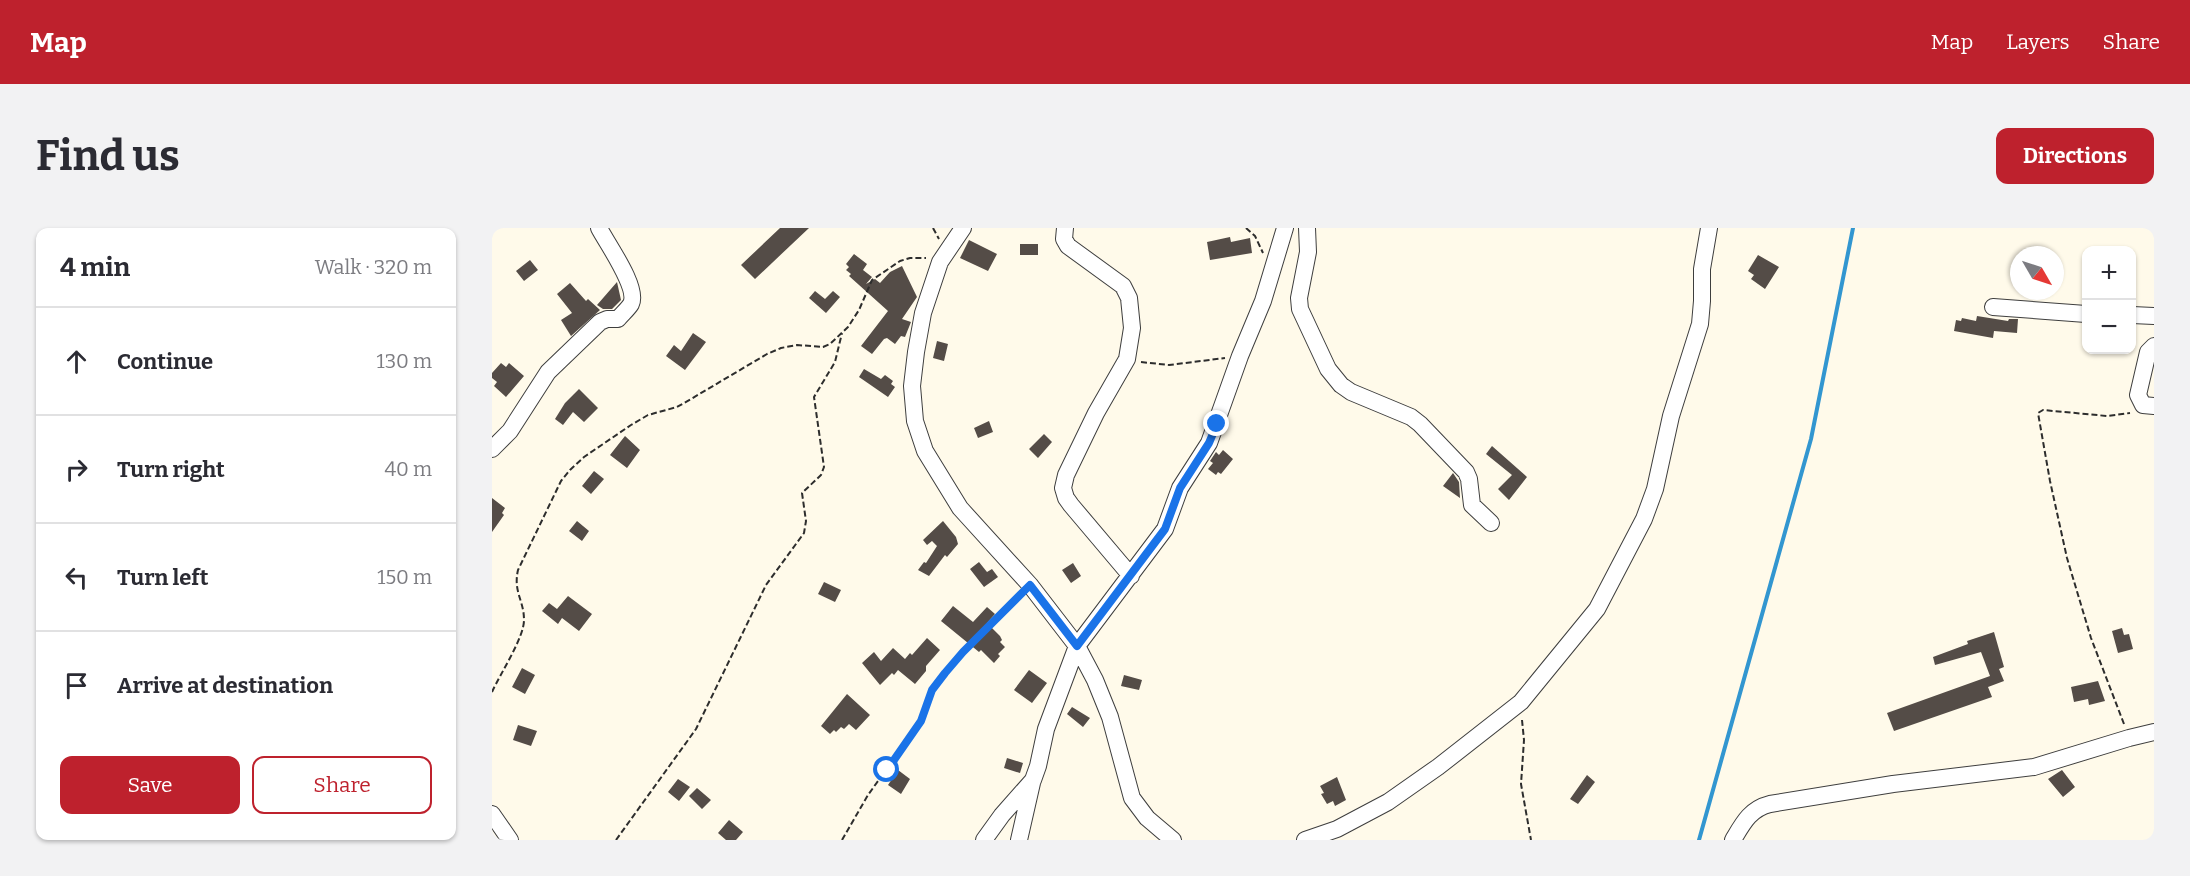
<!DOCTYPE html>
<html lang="en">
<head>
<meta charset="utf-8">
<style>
  :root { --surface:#fff; --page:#f2f2f3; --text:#2b2b33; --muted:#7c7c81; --line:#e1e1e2; --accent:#be212d }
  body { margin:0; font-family:Bitter,serif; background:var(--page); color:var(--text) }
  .controls { position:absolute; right:18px; top:18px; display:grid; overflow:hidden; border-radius:12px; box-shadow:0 2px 4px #0004 }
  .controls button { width:54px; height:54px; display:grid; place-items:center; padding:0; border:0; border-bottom:2px solid var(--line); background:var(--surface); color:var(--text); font:30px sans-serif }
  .compass { position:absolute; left:1518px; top:18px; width:54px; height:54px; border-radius:50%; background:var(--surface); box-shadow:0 2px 4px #0004; rotate:129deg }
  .stop { position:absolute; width:18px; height:18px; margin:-14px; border:4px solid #1a73e8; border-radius:50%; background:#fff }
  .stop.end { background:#1a73e8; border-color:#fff; box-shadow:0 2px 6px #0008 }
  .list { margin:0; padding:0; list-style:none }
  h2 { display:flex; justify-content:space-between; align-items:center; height:78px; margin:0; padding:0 24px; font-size:26px }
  h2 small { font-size:20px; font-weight:400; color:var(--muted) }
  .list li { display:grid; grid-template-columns:39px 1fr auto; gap:18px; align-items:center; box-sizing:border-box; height:108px; padding:0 24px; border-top:2px solid var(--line) }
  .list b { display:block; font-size:22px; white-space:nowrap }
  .list em { font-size:20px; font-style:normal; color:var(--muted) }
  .actions { display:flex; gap:12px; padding:18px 24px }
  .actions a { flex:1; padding:14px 0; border:2px solid var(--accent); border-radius:12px; text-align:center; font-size:21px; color:var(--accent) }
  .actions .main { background:var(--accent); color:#fff }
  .icon { flex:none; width:33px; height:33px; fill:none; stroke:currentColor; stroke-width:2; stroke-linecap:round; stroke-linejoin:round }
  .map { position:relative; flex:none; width:1662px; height:612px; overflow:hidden; border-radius:12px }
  header { display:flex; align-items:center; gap:36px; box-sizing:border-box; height:84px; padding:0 30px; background:var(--accent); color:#fff }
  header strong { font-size:28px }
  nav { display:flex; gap:33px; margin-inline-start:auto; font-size:21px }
  .intro { display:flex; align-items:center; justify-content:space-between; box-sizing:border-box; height:144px; padding:0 36px }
  h1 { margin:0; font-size:42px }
  .button { padding:15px 27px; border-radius:12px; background:var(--accent); color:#fff; font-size:21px; font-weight:700 }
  main { display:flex; gap:36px; padding:0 36px }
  aside { flex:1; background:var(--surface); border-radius:12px; box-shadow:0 2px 4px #0004 }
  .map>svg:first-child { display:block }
</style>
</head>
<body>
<header>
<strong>Map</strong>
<nav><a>Map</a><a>Layers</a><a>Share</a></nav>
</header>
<div class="intro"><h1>Find us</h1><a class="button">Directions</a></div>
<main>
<aside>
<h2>4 min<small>Walk · 320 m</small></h2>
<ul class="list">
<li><svg class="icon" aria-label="ahead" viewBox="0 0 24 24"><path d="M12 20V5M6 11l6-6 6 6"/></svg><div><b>Continue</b></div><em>130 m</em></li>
<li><svg class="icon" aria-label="right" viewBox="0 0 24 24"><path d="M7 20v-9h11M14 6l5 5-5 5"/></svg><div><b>Turn right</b></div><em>40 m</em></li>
<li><svg class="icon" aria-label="left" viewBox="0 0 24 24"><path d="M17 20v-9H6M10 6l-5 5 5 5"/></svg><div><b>Turn left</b></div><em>150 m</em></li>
<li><svg class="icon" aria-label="arrive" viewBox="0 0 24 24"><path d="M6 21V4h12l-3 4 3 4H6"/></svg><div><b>Arrive at destination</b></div></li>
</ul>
<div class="actions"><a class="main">Save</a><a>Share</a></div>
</aside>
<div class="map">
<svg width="1662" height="612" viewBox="0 0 1662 612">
  <rect width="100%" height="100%" fill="#fffaea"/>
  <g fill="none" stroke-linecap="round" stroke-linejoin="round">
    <path stroke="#3296d0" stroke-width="4" d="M1207 612 1319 211 1361 0"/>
  </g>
  <path fill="#544c47" d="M288 0H317L263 51 249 37Z
    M738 9 739 14 758 10 760 25 718 32 715 14Z
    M477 12 505 26 496 43 468 30Z
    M528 16H546V27H528Z
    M362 26 375 36 371 42 380 49 374 56 383 51 388 55 398 44 410 38 425 69 410 91 419 94 413 109 409 108 403 116 395 110 392 111 380 126 369 118 396 83 357 48 359 46 354 42 357 39 354 36Z
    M1266 27 1287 39 1273 61 1259 51 1262 47 1256 43Z
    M38 32 46 42 32 53 24 43Z
    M125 54 129 72 120 81H111L105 77Z
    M78 55 94 73 96 71 108 82 79 108 69 92 80 85 65 66Z
    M323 63 333 71 341 63 348 69 334 85 317 70Z
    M1485 88 1516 93 1517 91H1526L1525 105 1502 103 1501 110 1462 103 1464 92 1469 93 1470 90 1484 93Z
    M201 105 214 114 193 142 174 128 182 117 189 123Z
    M445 113 456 116 452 133 441 130Z
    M9 135 14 139 17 135 32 148 14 169 2 158 5 154 0 150V145Z
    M372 141 389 151 393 147 401 153 399 156 403 159 396 169 367 149Z
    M87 161 106 180 92 194 81 184 71 197 63 191 73 175Z
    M497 193 501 204 486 210 482 200Z
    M552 206 560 214 546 230 537 221Z
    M133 208 148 222 135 240 118 227Z
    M1000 218 1035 249 1017 272 1006 261 1020 247 994 226Z
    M731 222 741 231 729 246 726 244 724 247 716 241 721 235 718 233 724 224 727 227Z
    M102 243 112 251 99 266 90 258Z
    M961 245 967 254 968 270 951 258Z
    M0 270 13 280 10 285 12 287 0 304Z
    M85 293 97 303 90 313 77 303Z
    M451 293 464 309 466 316 455 329 453 327 437 348 426 342 432 334 434 335 445 318 440 313 435 317 431 312Z
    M487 334 495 344 500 341 506 349 492 359 478 341Z
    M581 335 589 348 579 355 570 342Z
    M332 354 349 362 343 374 326 366Z
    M76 368 100 386 87 403 70 390 66 396 50 383 57 375 65 381Z
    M461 378 481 394 495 379 503 386 495 395 508 408 510 412 508 414 513 419 506 426 508 428 502 435 489 422 487 424 449 393Z
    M1630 400 1632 407 1637 406 1641 421 1626 425 1620 403Z
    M1502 404 1512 439 1507 441 1512 453 1496 459 1500 469 1402 503 1395 485 1498 448 1489 424 1443 437 1441 429 1476 416 1475 413Z
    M435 410 448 422 434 438V443L423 456 406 442 402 447 400 445 388 457 370 435 382 424 389 433 401 420 413 431 418 425 420 427Z
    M30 440 43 447 33 466 20 459Z
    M537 442 555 455 540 475 522 462Z
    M632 447 650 452 647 462 629 458Z
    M1606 453 1613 473 1597 477 1596 471 1582 474 1579 459Z
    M355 466 378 487 364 502 357 496 352 501 349 499 344 504 342 502 338 506 329 498Z
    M580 479 598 490 591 499 575 486Z
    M26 497 45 503 39 518 21 512Z
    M515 530 531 535 528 545 512 540Z
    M406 542 418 551 409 566 396 557Z
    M1570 542 1583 559 1571 569 1556 551Z
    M1095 547 1103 554 1086 576 1078 571Z
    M845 549 854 572 843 578 841 573 835 576 829 566 832 565 828 558Z
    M186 551 198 559 187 573 176 564Z
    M205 560 219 572 210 581 197 568Z
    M237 592 251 604 244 612H234L226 605Z"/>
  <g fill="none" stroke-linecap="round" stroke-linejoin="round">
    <g stroke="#3e3e3e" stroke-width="18">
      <path id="minor" d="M471 0 448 34 431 85 424 124 420 158 423 193 433 223 468 280 538 357 585 418 603 452 618 489 640 570 655 590 681 612
        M573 0 572 11 576 18 631 58 637 70 640 100 635 131 604 185 574 247 571 260 574 270 579 277 639 348
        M815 0 816 24 807 70 808 81 836 141 849 157 859 164 919 189 928 196 974 244 977 251 980 277 999 295
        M1501 79 1594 86
        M1640 87 1662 88
        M1662 118 1656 124 1646 167 1651 177 1662 178
        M0 221 18 203 56 144 108 94 115 91H126C130 86 136 81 139 76 147 60 116 17 107 0
        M0 586 18 612
        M492 612 510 587 541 552 546 538 554 501 585 418 673 301 688 260 717 215 748 128 771 73 793 0
        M527 612 540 555
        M813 612 845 601 896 574 946 539 1029 474 1105 381 1152 291 1163 261 1179 188 1208 96 1210 73V41L1217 0
        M1241 612C1251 595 1258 581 1278 576L1401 556 1542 539 1637 510 1662 504"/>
    </g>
    <path stroke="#2d2d2d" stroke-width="2" stroke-dasharray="6 3" stroke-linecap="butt" d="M441 0 447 11
      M754 0 763 8 771 25
      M649 134 677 137 733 130
      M0 464C8 446 32 410 32 392 32 372 21 364 26 342L69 253 78 242 92 229 139 197 156 187 185 179 199 171 275 126 289 120 305 117 331 119 338 116 356 99 367 82 380 52 408 33 418 30H434
      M1030 492 1032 512 1029 556 1039 612
      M1632 496 1599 410 1575 330 1558 253 1546 185 1551 182 1615 188 1638 185
      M124 612 204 501 274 357 312 305 314 293 310 265 329 247 332 239 322 169 343 134 350 105
      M350 612 376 567 429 493 440 462 471 424 527 367"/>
    <use href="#minor" stroke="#fff" stroke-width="16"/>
  </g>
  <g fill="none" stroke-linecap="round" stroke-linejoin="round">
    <path stroke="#1a73e8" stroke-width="8" d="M395 542 429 493 440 462 453 445 471 424 538 357 585 418 673 301 688 260 717 215 725 196"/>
  </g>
</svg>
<div class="controls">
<button>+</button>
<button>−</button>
</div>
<svg class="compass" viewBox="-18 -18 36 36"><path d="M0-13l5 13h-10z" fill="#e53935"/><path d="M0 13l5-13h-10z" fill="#7c7c81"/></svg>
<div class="stop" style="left:395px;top:542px"></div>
<div class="stop end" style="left:725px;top:196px"></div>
</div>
</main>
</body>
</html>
